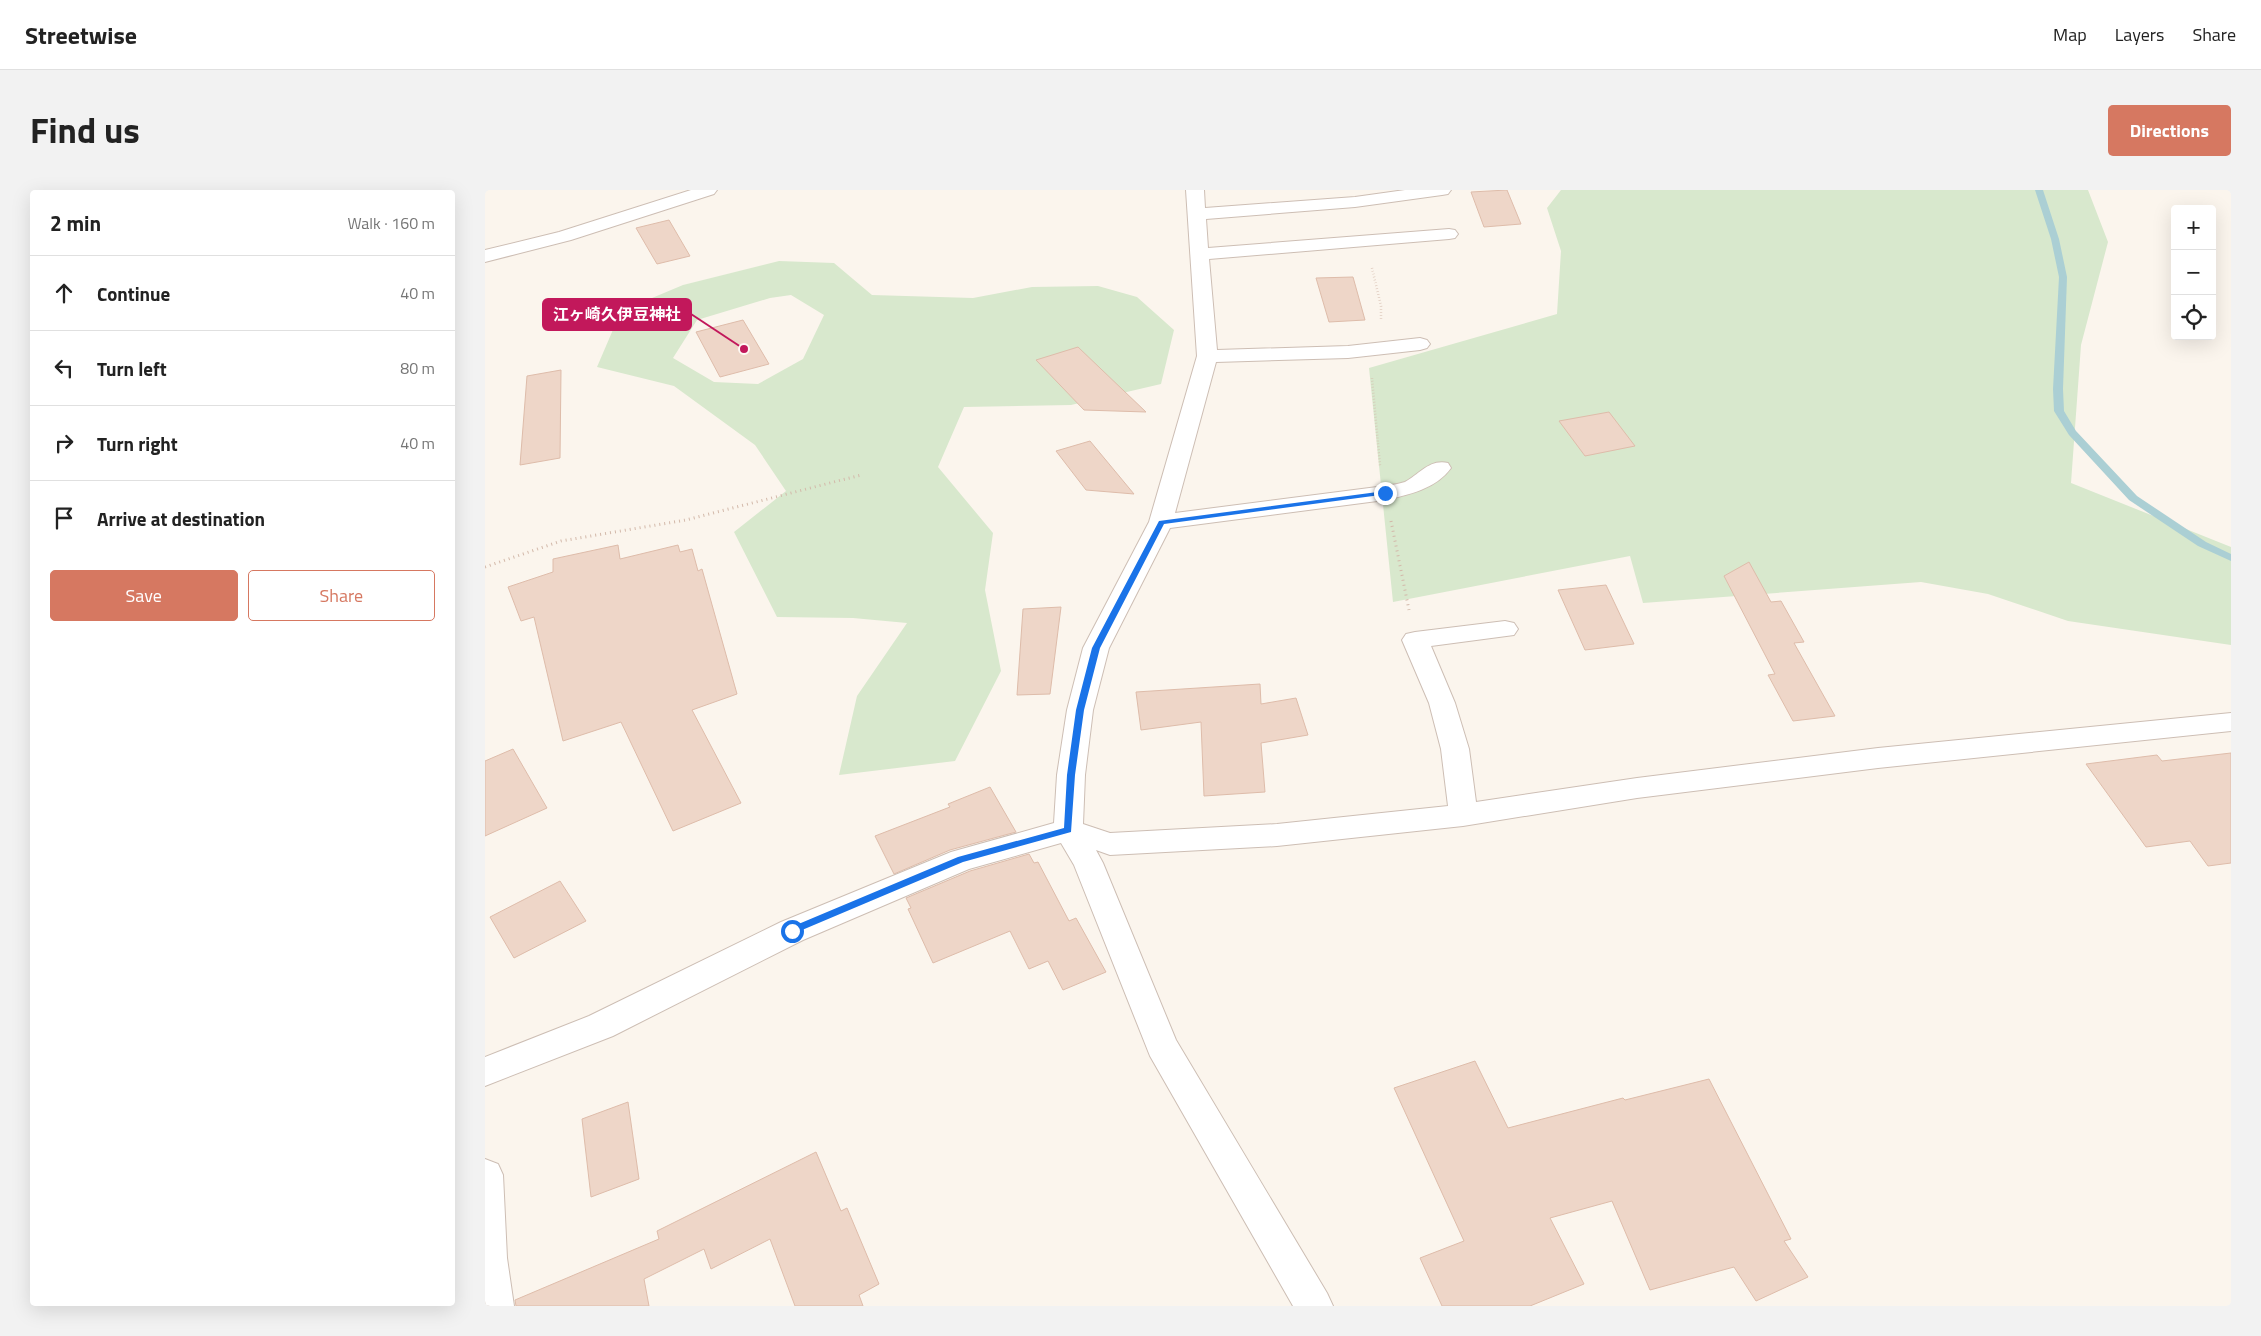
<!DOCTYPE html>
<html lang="en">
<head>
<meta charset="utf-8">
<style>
  :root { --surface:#fff; --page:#f2f2f2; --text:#222; --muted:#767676; --line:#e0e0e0; --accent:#d67861 }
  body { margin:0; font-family:"Titillium Web","Noto Sans JP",sans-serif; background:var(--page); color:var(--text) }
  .controls { position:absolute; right:15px; top:15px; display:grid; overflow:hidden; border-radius:5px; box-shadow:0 5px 20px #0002 }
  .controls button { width:45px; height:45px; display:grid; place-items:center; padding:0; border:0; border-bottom:1px solid var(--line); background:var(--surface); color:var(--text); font:25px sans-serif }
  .stop { position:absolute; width:15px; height:15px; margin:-11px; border:4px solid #1a73e8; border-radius:50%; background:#fff }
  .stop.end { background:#1a73e8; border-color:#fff; box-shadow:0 1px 5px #0008 }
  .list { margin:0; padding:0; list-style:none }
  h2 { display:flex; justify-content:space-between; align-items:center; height:65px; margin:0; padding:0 20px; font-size:21px }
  h2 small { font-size:16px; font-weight:400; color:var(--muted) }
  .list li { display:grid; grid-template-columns:32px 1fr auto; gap:15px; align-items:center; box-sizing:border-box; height:75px; padding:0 20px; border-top:1px solid var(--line) }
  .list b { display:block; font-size:19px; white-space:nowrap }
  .list em { font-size:16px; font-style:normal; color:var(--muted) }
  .actions { display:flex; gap:10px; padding:15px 20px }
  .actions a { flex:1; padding:11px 0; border:1px solid var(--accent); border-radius:5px; text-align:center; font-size:18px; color:var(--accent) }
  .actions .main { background:var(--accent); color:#fff }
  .icon { flex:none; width:28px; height:28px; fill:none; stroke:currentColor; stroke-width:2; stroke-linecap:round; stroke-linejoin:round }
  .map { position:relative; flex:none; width:1746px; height:1116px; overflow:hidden; border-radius:5px }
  header { display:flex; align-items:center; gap:30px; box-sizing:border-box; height:70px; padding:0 25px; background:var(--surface); border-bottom:1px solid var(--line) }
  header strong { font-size:24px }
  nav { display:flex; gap:28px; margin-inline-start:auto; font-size:18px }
  .intro { display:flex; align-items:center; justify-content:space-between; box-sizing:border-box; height:120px; padding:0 30px }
  h1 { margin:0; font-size:35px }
  .button { padding:12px 22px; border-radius:5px; background:var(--accent); color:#fff; font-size:18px; font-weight:700 }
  main { display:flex; gap:30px; padding:0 30px }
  aside { flex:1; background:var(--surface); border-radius:5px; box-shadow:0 5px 20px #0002 }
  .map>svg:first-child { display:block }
</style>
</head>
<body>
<header>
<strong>Streetwise</strong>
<nav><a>Map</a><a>Layers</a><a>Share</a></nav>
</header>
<div class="intro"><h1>Find us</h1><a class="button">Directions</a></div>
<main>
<aside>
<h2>2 min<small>Walk · 160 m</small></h2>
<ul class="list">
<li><svg class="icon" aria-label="ahead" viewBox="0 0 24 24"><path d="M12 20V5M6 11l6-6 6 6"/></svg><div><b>Continue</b></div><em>40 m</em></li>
<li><svg class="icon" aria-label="left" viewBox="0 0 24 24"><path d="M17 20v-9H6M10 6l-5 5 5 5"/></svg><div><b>Turn left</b></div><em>80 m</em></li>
<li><svg class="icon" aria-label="right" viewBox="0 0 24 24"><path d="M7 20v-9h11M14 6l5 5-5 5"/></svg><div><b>Turn right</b></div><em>40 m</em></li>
<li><svg class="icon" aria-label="arrive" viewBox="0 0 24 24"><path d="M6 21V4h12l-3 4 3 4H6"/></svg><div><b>Arrive at destination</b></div></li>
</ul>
<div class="actions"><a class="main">Save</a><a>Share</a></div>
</aside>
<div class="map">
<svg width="1746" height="1116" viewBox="0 0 1746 1116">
  <rect width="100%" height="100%" fill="#fbf5ed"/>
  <path fill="#d8e8cd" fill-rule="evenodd" d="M1076 0H1603L1623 52 1596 155 1586 293 1746 357V455L1583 431 1503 404 1436 392 1158 413 1145 366 908 412 884 178 1072 124 1076 61 1062 18Z
    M294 71 349 73 387 105 488 108 547 97 613 96 652 107 689 140 676 194 586 215 479 217 453 277 508 343 500 400 516 481 470 571 354 585 372 506 422 433 368 428 292 427 249 342 301 301 270 255 189 196 112 177 136 121 198 95ZM306 105 339 125 318 169 273 194 229 192 188 168 212 130 285 108Z"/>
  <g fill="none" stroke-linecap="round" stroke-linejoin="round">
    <path fill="#abcfd4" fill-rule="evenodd" d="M1550 0H1558L1574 49 1582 87 1578 199 1579 221 1591 241 1652 306 1721 352 1746 364V371L1713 356 1644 310 1584 245 1569 221 1568 199 1574 87 1566 49Z"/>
  </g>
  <path fill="#eed6c8" stroke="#debcaa" d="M1022 0 1036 34 999 37 986 2Z
    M184 30 205 66 172 74 151 38Z
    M868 87 880 130 844 132 831 88Z
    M258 130 284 174 235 187 211 142Z
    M593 157 661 222 599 220 551 170Z
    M76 180 75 268 35 275 42 186Z
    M1124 222 1150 256 1100 266 1074 231Z
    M605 251 649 304 601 300 571 261Z
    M133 355 135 369 193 355 195 362 207 359 213 381 217 379 252 504 207 520 256 613 188 641 136 532 78 551 49 427 36 431 23 397 68 382V369Z
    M1264 372 1286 412 1296 411 1319 452 1309 453 1350 526 1308 531 1283 485 1290 484 1239 386Z
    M1121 395 1149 454 1100 460 1073 400Z
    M576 417 565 504 532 505 538 419Z
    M775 494 776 514 811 508 823 545 776 553 780 602 719 606 716 532 656 540 651 502Z
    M28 559 62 618 0 646V571Z
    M1746 563V673L1723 676 1705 651 1661 657 1601 574 1672 565 1677 571Z
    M505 597 531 642 465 660 409 684 390 646 465 617 463 614Z
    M544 664 549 673 553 672 584 731 591 728 621 782 578 800 563 771 544 779 525 741 448 773 423 719 426 718 421 708 485 681Z
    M75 691 101 731 29 768 5 727Z
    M990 871 1023 938 1138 908 1140 910 1224 889 1306 1049 1299 1051 1323 1087 1271 1111 1249 1077 1165 1100 1127 1011 1065 1028 1099 1094 1045 1116H957L935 1068 979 1051 909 898Z
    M143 912 154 989 106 1007 97 929Z
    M331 962 356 1021 362 1018 394 1094 374 1105 378 1116H310L285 1049 226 1079 219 1059 159 1089 164 1116H31L30 1110 174 1049 172 1041Z"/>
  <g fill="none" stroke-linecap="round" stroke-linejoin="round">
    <g stroke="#cdbeb4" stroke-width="2">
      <path id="minor" d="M206 0H232L229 4 86 50 0 72V60L74 42Z
        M701 0H719L720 18 870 7 920 0H966L963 4 957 5 870 17 721 29 723 58 964 39 970 40 973 44 970 48 964 49 724 69 732 160 863 156 935 148 942 150 945 154 942 158 935 160 863 168 731 172 690 323 900 296C906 295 914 294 920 292 935 284 944 269 963 273L966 278C951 299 923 305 900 310L685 338 624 458 608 520 600 585 598 634 625 643 792 634 963 616 956 559 944 513 917 450 921 444 930 442 1020 431 1029 433 1033 439 1029 445 946 456 970 513 984 559 991 612 1152 588 1393 558 1746 523V541L1393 578 1152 608 978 636 792 656 625 665 611 660 618 673 691 850 842 1103 848 1116H808L665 866 589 675 576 653 484 679 318 750 128 846 0 896V867L104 826 296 732 466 662 569 633 572 585 582 520 598 458 664 332 712 166Z
        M0 969 13 974 18 985 22 1068 29 1116H0Z"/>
    </g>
    <path stroke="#d3b9aa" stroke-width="2.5" stroke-dasharray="0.5 2.5" stroke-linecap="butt" d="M887 78 896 116V130
      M887 188 895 276"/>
    <path stroke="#d3b9aa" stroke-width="3" stroke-dasharray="1 4" stroke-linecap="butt" d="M906 331 924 420
      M0 377 76 351 201 330 376 285"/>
    <use href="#minor" fill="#fff" fill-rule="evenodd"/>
  </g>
  <path fill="#1a73e8" d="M900 301 904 303 903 304 679 334 615 458 599 520 590 585 586 642 478 672 310 743H304V738L473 667 579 638 582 585 591 520 607 458 674 331Z"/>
  <path fill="none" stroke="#c2185b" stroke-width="2" d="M259 159L206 124"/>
  <circle fill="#c2185b" stroke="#fef9f4" stroke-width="2" cx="259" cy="159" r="5"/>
  <rect fill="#c2185b" stroke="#c2185b" stroke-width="2" x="58" y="109" width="148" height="31" rx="5"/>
  <g font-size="16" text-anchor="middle" font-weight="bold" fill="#fff">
    <text x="132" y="130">江ヶ崎久伊豆神社</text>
  </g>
</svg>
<div class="controls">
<button>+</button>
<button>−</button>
<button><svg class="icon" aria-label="locate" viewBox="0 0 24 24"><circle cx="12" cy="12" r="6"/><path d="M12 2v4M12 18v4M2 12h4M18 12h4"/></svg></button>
</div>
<div class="stop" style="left:307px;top:741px"></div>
<div class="stop end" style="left:900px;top:303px"></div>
</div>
</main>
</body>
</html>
